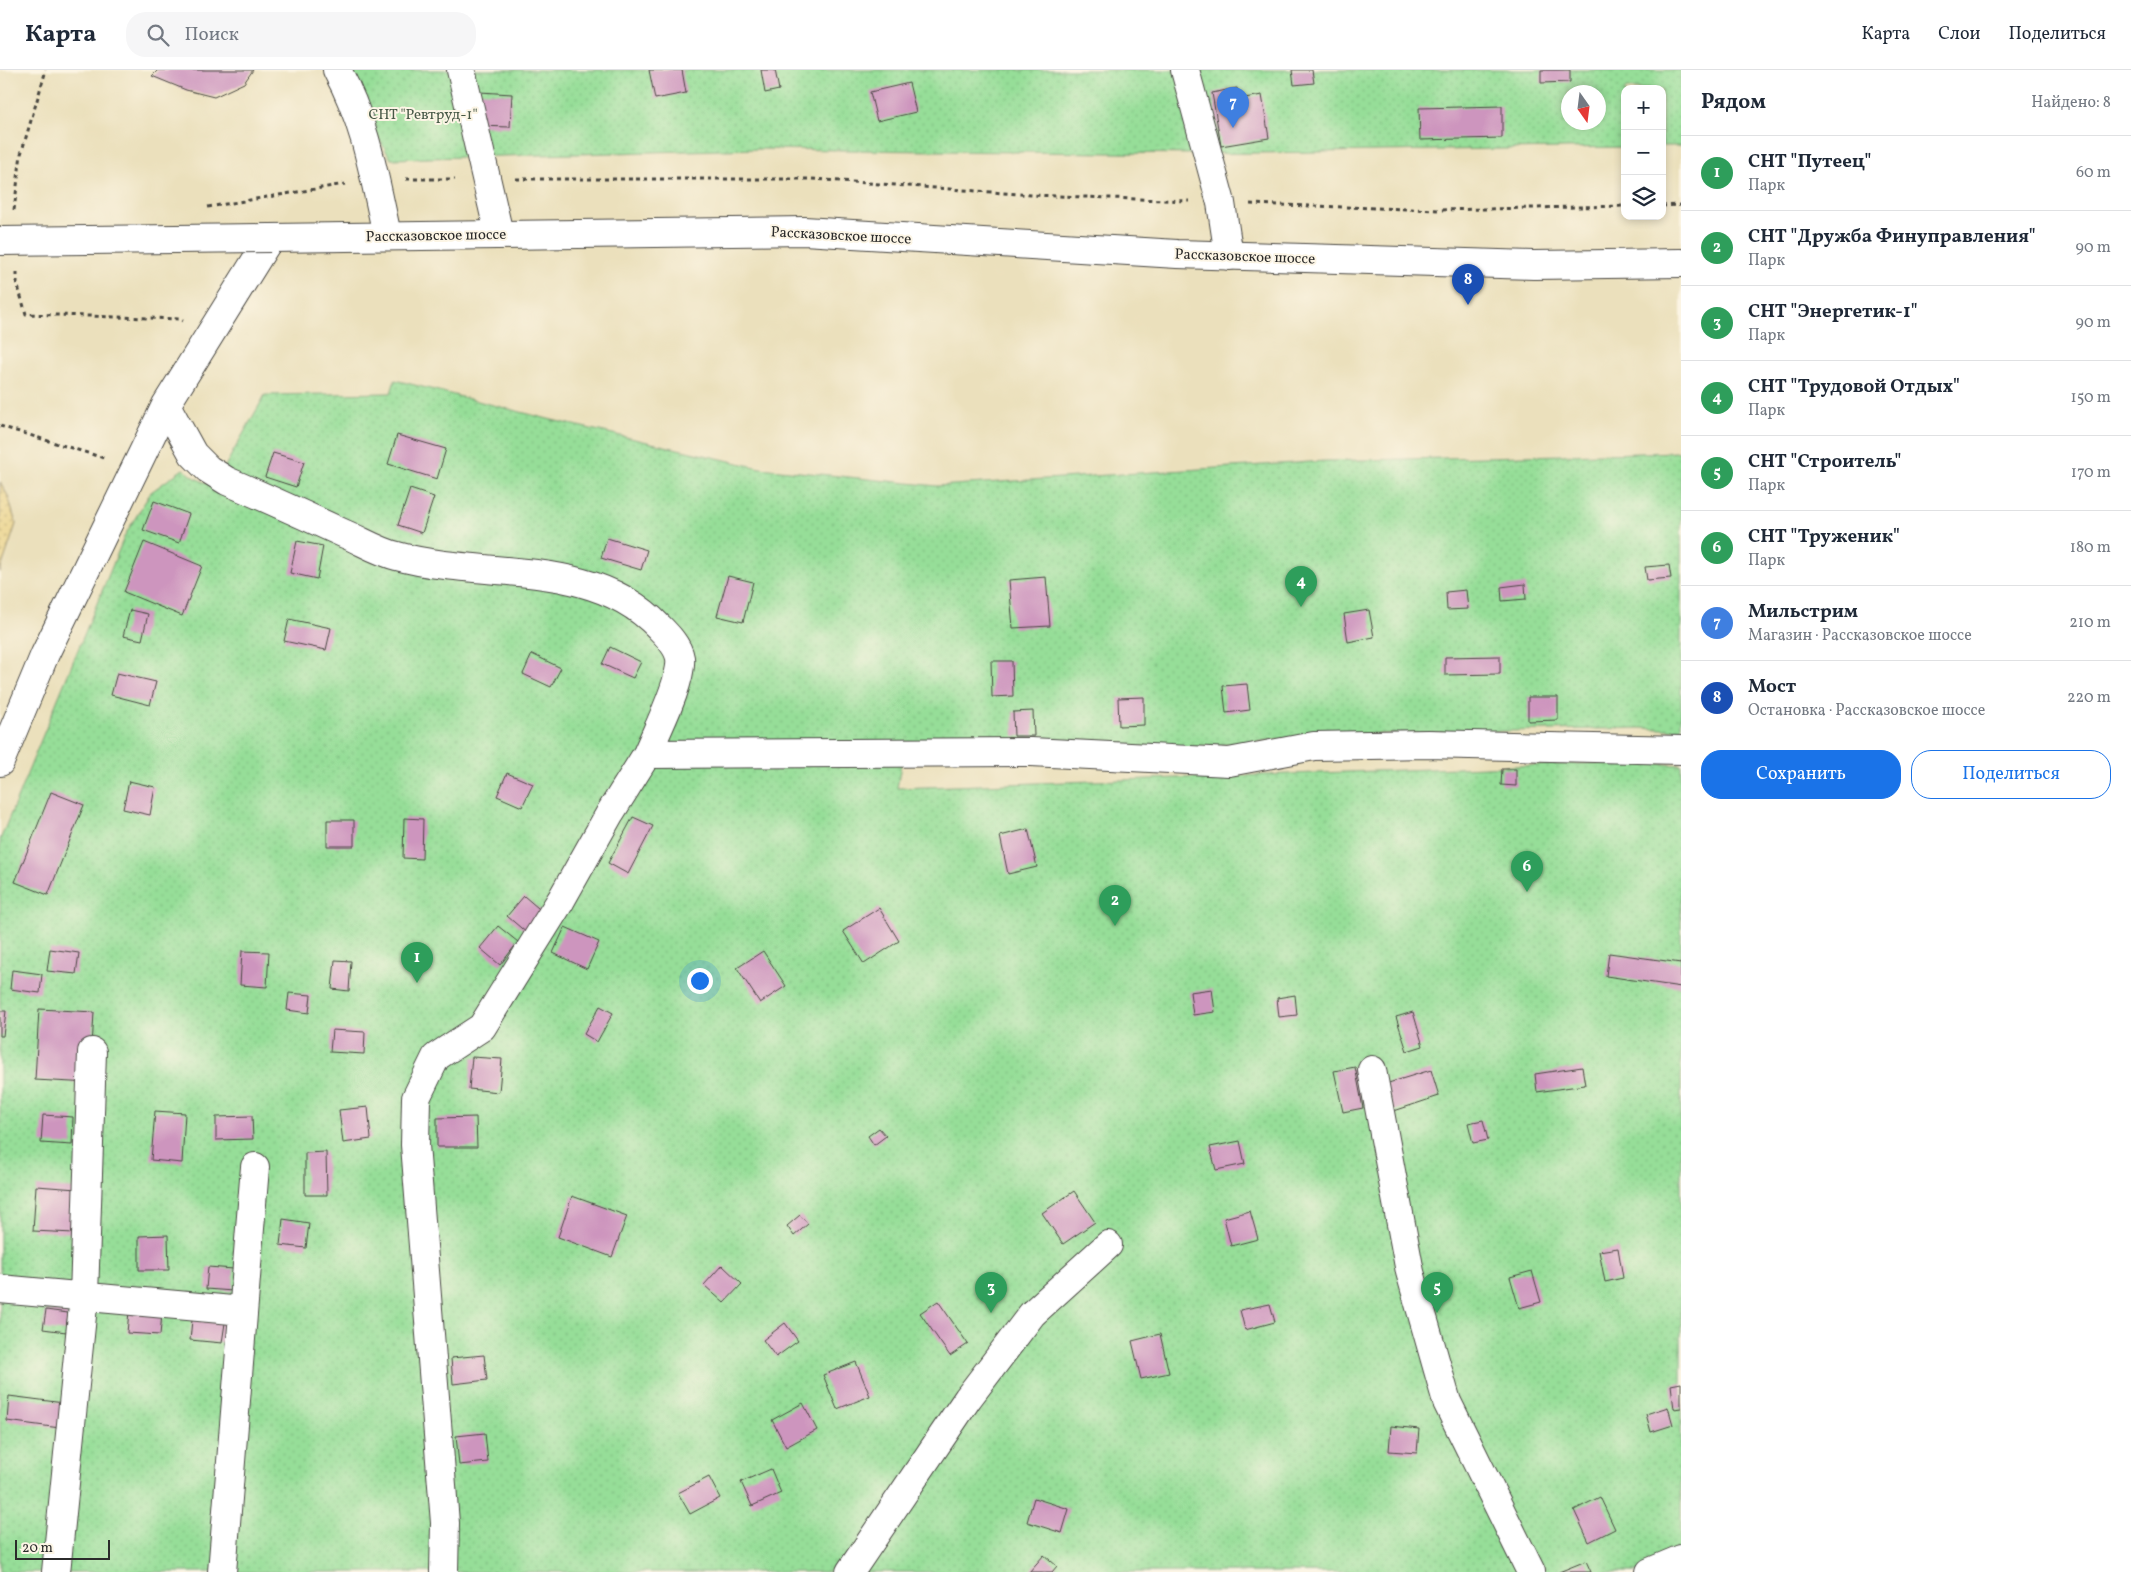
<!DOCTYPE html>
<html lang="ru">
<head>
<meta charset="utf-8">
<style>
  :root { --surface:#fff; --page:#f6f6f7; --text:#1f2937; --muted:#747a83; --line:#e0e1e3; --accent:#1a73e8 }
  body { margin:0; font-family:Vollkorn,serif; background:var(--page); color:var(--text) }
  .controls { position:absolute; right:15px; top:15px; display:grid; overflow:hidden; border-radius:10px; box-shadow:0 2px 8px #0003 }
  .controls button { width:45px; height:45px; display:grid; place-items:center; padding:0; border:0; border-bottom:1px solid var(--line); background:var(--surface); color:var(--text); font:25px sans-serif }
  .compass { position:absolute; left:1561px; top:15px; width:45px; height:45px; border-radius:50%; background:var(--surface); box-shadow:0 2px 8px #0003; rotate:166deg }
  .scale { position:absolute; left:15px; bottom:12px; width:95px; box-sizing:border-box; padding-left:5px; border:2px solid #2b2b2b; border-top:0; font-size:14px; line-height:18px; white-space:nowrap; color:#2b2b2b; -webkit-text-stroke:4px #fcf5e5; paint-order:stroke }
  .you { position:absolute; left:699px; top:910px; width:18px; height:18px; margin:-12px; border:4px solid #fff; border-radius:50%; background:#1a73e8; box-shadow:0 0 0 8px #1a73e833 }
  .badge { display:grid; place-items:center; width:32px; height:32px; border-radius:50%; background:var(--accent); color:#fff; font-size:16px; font-weight:700 }
  .pin { position:absolute; translate:-50% -41px; filter:drop-shadow(0 1px 2px #0008) }
  .pin::after { content:''; position:absolute; top:26px; width:18px; height:15px; background:inherit; clip-path:polygon(0 0,100% 0,50% 100%) }
  .list { margin:0; padding:0; list-style:none }
  h2 { display:flex; justify-content:space-between; align-items:center; height:65px; margin:0; padding:0 20px; font-size:21px }
  h2 small { font-size:16px; font-weight:400; color:var(--muted) }
  .list li { display:grid; grid-template-columns:32px 1fr auto; gap:15px; align-items:center; box-sizing:border-box; height:75px; padding:0 20px; border-top:1px solid var(--line) }
  .list b { display:block; font-size:19px; white-space:nowrap }
  .list p { margin:0; font-size:16px; white-space:nowrap; color:var(--muted) }
  .list em { font-size:16px; font-style:normal; color:var(--muted) }
  .actions { display:flex; gap:10px; padding:15px 20px }
  .actions a { flex:1; padding:11px 0; border:1px solid var(--accent); border-radius:20px; text-align:center; font-size:18px; color:var(--accent) }
  .actions .main { background:var(--accent); color:#fff }
  .icon { flex:none; width:28px; height:28px; fill:none; stroke:currentColor; stroke-width:2; stroke-linecap:round; stroke-linejoin:round }
  .map { position:relative; flex:none; width:1681px; height:1502px; overflow:hidden }
  header { display:flex; align-items:center; gap:30px; box-sizing:border-box; height:70px; padding:0 25px; background:var(--surface); border-bottom:1px solid var(--line) }
  header strong { font-size:24px }
  nav { display:flex; gap:28px; margin-inline-start:auto; font-size:18px }
  .search { width:350px; height:45px; background:var(--page); display:flex; align-items:center; gap:12px; box-sizing:border-box; padding:0 18px; border-radius:20px; color:var(--muted); font-size:19px }
  main { display:flex }
  aside { flex:1; background:var(--surface) }
  .map>svg:first-child { display:block }
</style>
</head>
<body>
<header>
<strong>Карта</strong>
<div class="search"><svg class="icon" aria-label="search" viewBox="0 0 24 24"><circle cx="10" cy="10" r="6"/><path d="M15 15l6 6"/></svg>Поиск</div>
<nav><a>Карта</a><a>Слои</a><a>Поделиться</a></nav>
</header>
<main>
<div class="map">
<svg width="1681" height="1502" viewBox="0 0 1681 1502">
  <defs>
    <pattern id="grass-dots" width="8" height="8" patternUnits="userSpaceOnUse" patternTransform="scale(1.25)"><rect width="8" height="8" fill="#96de98"/><path d="M2 2h.1M6 6h.1" fill="none" stroke="#81bf83" stroke-width="1.8" stroke-linecap="round"/></pattern>
    <pattern id="sand-dots" width="8" height="8" patternUnits="userSpaceOnUse" patternTransform="scale(1.25)"><rect width="8" height="8" fill="#eeda9e"/><path d="M2 2h.1M6 6h.1" fill="none" stroke="#cb8" stroke-width="1.8" stroke-linecap="round"/></pattern>
  </defs>
  <rect width="100%" height="100%" fill="#fcf5e5"/>
  <filter id="ink" filterUnits="userSpaceOnUse"><feTurbulence type="fractalNoise" baseFrequency=".02" numOctaves="2"/><feDisplacementMap in="SourceGraphic" scale="10" xChannelSelector="R" yChannelSelector="G"/><feConvolveMatrix kernelMatrix="1 2 1 2 8 2 1 2 1" color-interpolation-filters="sRGB"/></filter>
  <filter id="wash" filterUnits="userSpaceOnUse"><feTurbulence type="fractalNoise" baseFrequency=".0096" numOctaves="4" result="noise"/><feDisplacementMap in="SourceGraphic" scale="20" xChannelSelector="R" yChannelSelector="G"/><feGaussianBlur stdDeviation="1.12" result="paint"/><feColorMatrix in="noise" values="0 0 0 0 0 0 0 0 0 0 0 0 0 0 0 0 0 1.4 0 .05"/><feComposite in="paint" operator="in"/></filter>
  <g filter="url(#wash)">
    <rect width="100%" height="100%" fill="#ebe0bc"/>
    <path fill="url(#grass-dots)" stroke="#608462" fill-rule="evenodd" d="M337 0H1681V76H1662V19H1625V77L1197 84 760 79 391 89ZM1568 22H1598V52H1568Z
      M395 310 552 350 760 398 937 416 1325 391 1681 382V660L1640 658 1329 665 1184 678 905 672 897 718 1627 692 1681 695V1502H0V770L125 465 151 422 183 399 197 409 214 416 265 325 391 323Z"/>
    <path fill="url(#sand-dots)" stroke="#8c8264" d="M0 412 8 426 16 454 0 502Z"/>
    <g id="blocks">
      <path fill="#cd95be" d="M158 0H253L244 13 214 27 186 20 152 6Z
        M649 0H682L686 23 655 29Z
        M761 0H775L779 20 765 23Z
        M1292 0H1312L1314 13 1294 15Z
        M1541 0H1570V12L1541 13Z
        M909 13 916 42 877 51 870 22Z
        M1237 18 1239 29 1262 25 1269 68 1221 76 1212 23Z
        M480 22 512 24 510 57 478 56Z
        M1502 36V68L1420 70 1419 38Z
        M397 365 446 379 437 409 388 394Z
        M273 383 304 392 296 417 265 407Z
        M410 419 434 427 422 463 398 455Z
        M154 431 189 444 179 473 143 460Z
        M607 468 647 480 641 500 601 488Z
        M297 471 323 476 317 509 290 503Z
        M144 472 202 496 182 546 124 522Z
        M1669 495 1671 508 1647 510 1645 497Z
        M728 506 753 512 743 552 717 546Z
        M1046 507 1050 556 1013 558 1009 510Z
        M1525 514 1526 529 1502 531 1501 517Z
        M1466 520 1468 539 1447 540 1446 522Z
        M130 540 148 544 142 570 123 566Z
        M1369 540 1374 567 1348 572 1344 544Z
        M289 549 331 558 326 580 284 571Z
        M610 577 641 592 633 608 602 594Z
        M532 584 561 598 551 617 523 604Z
        M1500 586V604L1445 605V587Z
        M991 591H1012L1013 626 992 627Z
        M117 603 156 612 150 635 111 625Z
        M1247 614 1250 640 1226 643 1223 616Z
        M1144 627V655L1119 656 1118 628Z
        M1528 627H1558V650L1528 651Z
        M1033 641 1034 666H1014L1013 642Z
        M1502 699H1516V716L1501 715Z
        M507 703 533 714 522 737 497 726Z
        M129 711 155 717 150 745 123 739Z
        M51 722 84 735 48 825 15 812Z
        M633 747 653 756 628 804 608 793Z
        M404 748 423 749 422 789 403 788Z
        M327 750H354V776H327Z
        M1028 759 1037 797 1008 804 1000 766Z
        M524 826 545 844 528 864 507 846Z
        M879 838 899 871 864 894 843 861Z
        M498 856 518 872 500 895 480 878Z
        M565 857 599 872 587 899 553 883Z
        M50 879 79 883 76 904 47 901Z
        M242 881 269 882 267 917 240 915Z
        M763 881 786 916 760 933 737 898Z
        M1609 883 1681 893V917L1606 906Z
        M335 890 351 891 349 921 332 919Z
        M12 900 42 904 40 923 10 919Z
        M1212 919 1215 942 1193 945 1190 922Z
        M289 923 311 925 309 943 287 940Z
        M1295 925 1297 945 1279 947 1277 928Z
        M600 936 613 943 597 972 584 964Z
        M39 939 94 942 90 1013 35 1010Z
        M0 941H6L3 966H0Z
        M1413 942 1423 976 1407 981 1396 947Z
        M332 960 365 962 364 984 330 982Z
        M472 987 502 989 499 1022 469 1019Z
        M1355 997 1363 1038 1343 1042 1334 1001Z
        M1582 997 1585 1015 1537 1022 1535 1004Z
        M1431 1000 1439 1026 1394 1041 1385 1014Z
        M368 1037 371 1069 343 1073 339 1040Z
        M155 1041 185 1043 182 1093 151 1090Z
        M43 1045 73 1047 72 1075 41 1073Z
        M252 1046 253 1069 216 1070V1047Z
        M476 1047 477 1077H437V1048Z
        M1483 1050 1488 1070 1473 1073 1468 1053Z
        M879 1058 886 1066 874 1075 868 1066Z
        M1240 1071 1245 1094 1216 1100 1210 1077Z
        M326 1082 327 1125H305V1083Z
        M36 1116 77 1119 74 1163 33 1161Z
        M1074 1121 1095 1152 1063 1174 1042 1143Z
        M572 1126 627 1146 612 1187 558 1167Z
        M1250 1141 1258 1169 1231 1176 1224 1148Z
        M800 1145 808 1154 794 1166 787 1156Z
        M283 1149 309 1153 306 1178 280 1175Z
        M168 1165 169 1200H139V1166Z
        M1618 1178 1623 1208 1605 1212 1599 1181Z
        M722 1195 742 1214 724 1233 704 1215Z
        M208 1197 234 1199 233 1221 206 1219Z
        M1532 1201 1541 1232 1519 1238 1510 1207Z
        M938 1231 968 1274 950 1286 920 1243Z
        M1270 1234 1275 1252 1245 1260 1240 1240Z
        M46 1240 68 1243 66 1262 43 1259Z
        M129 1241 162 1244 160 1265 127 1263Z
        M192 1250 225 1253 222 1273 190 1270Z
        M785 1253 798 1271 776 1287 763 1270Z
        M1160 1264 1169 1303 1141 1309 1132 1271Z
        M484 1285 487 1310 453 1314 451 1288Z
        M856 1292 870 1326 837 1339 823 1305Z
        M1681 1313V1338L1674 1339 1671 1315Z
        M9 1326 64 1333 60 1358 7 1351Z
        M803 1333 817 1360 786 1377 772 1350Z
        M1668 1337 1673 1355 1651 1362 1646 1344Z
        M1391 1356 1419 1359 1417 1383 1389 1381Z
        M485 1363 488 1392 459 1395 456 1366Z
        M771 1399 781 1423 752 1436 741 1412Z
        M709 1407 720 1428 690 1444 678 1423Z
        M1600 1427 1615 1459 1589 1472 1574 1440Z
        M1034 1428 1069 1439 1062 1463 1027 1452Z
        M1044 1485 1057 1496 1052 1502H1029Z
        M1586 1491 1591 1502H1559Z"/>
    </g>
  </g>
  <g filter="url(#ink)">
    <use href="#blocks" fill-opacity="0" stroke="#484641" stroke-width="1"/>
    <g fill="none" stroke-linecap="round" stroke-linejoin="round">
      <g stroke="#484641" stroke-width="30">
        <path id="minor" d="M337 0C366 53 374 106 387 165
          M461 0 499 164
          M1185 0 1221 133 1229 186
          M166 335 193 384 208 399 227 411C267 428 306 446 345 464 362 471 379 482 397 486 483 510 592 486 659 557 667 565 678 576 680 588 683 610 656 662 647 684L1031 682 1229 692 1314 676 1428 674 1681 680
          M0 692 45 584 166 335 270 168
          M1372 1000 1410 1202 1447 1332 1531 1502
          M0 1219 243 1241
          M56 1502 84 1226 92 982
          M222 1502 255 1097
          M444 1502 445 1453 415 1075 416 1028 436 987 482 957 561 830 610 743 647 684
          M850 1502 968 1328 1032 1244 1108 1175
          M1650 1502 1681 1489"/>
      </g>
      <g stroke="#484641" stroke-width="30">
        <path id="major" d="M270 168 804 161 1177 184 1534 195 1681 193"/>
      </g>
      <path stroke="#484641" stroke-width="3" stroke-dasharray="4 4" stroke-linecap="butt" d="M406 109H455
        M516 109H812L1032 125 1189 131
        M1250 134 1440 140 1625 136
        M1662 136 1681 135
        M208 137 345 114
        M14 140 21 84 46 0
        M17 202V213L26 244 179 249 183 251
        M0 356 107 389"/>
      <use href="#minor" stroke="#fff" stroke-width="28"/>
      <use href="#major" stroke="#fff" stroke-width="28"/>
      <g stroke="#484641" stroke-width="30" stroke-linecap="butt">
        <path id="major-bridge" d="M0 171 270 168"/>
      </g>
      <use href="#major-bridge" stroke="#fff" stroke-width="28"/>
    </g>
  </g>
  <g text-anchor="middle" stroke-width="4" stroke-linejoin="round" paint-order="stroke">
    <g font-size="15" fill="#465846" stroke="#fcf5e5">
      <text x="423" y="49">СНТ "Ревтруд-1"</text>
    </g>
    <g font-size="15" fill="#2b2b2b" stroke="#fcf5e5">
      <text transform="translate(436 165) rotate(-1)" y="5">Рассказовское шоссе</text>
      <text transform="translate(841 165) rotate(3)" y="5">Рассказовское шоссе</text>
      <text transform="translate(1245 186) rotate(2)" y="5">Рассказовское шоссе</text>
    </g>
  </g>
</svg>
<div class="controls">
<button>+</button>
<button>−</button>
<button><svg class="icon" aria-label="layers" viewBox="0 0 24 24"><path d="M12 4l9 5-9 5-9-5zM3 14l9 5 9-5"/></svg></button>
</div>
<svg class="compass" viewBox="-18 -18 36 36"><path d="M0-13l5 13h-10z" fill="#e53935"/><path d="M0 13l5-13h-10z" fill="#747a83"/></svg>
<div class="scale">20 m</div>
<div class="you"></div>
<div class="pin badge" style="left:417px;top:913px;background:#2e9e5b">1</div>
<div class="pin badge" style="left:1115px;top:856px;background:#2e9e5b">2</div>
<div class="pin badge" style="left:991px;top:1243px;background:#2e9e5b">3</div>
<div class="pin badge" style="left:1301px;top:537px;background:#2e9e5b">4</div>
<div class="pin badge" style="left:1437px;top:1243px;background:#2e9e5b">5</div>
<div class="pin badge" style="left:1527px;top:822px;background:#2e9e5b">6</div>
<div class="pin badge" style="left:1233px;top:58px;background:#3f7fe0">7</div>
<div class="pin badge" style="left:1468px;top:235px;background:#1a4fb4">8</div>
</div>
<aside>
<h2>Рядом<small>Найдено: 8</small></h2>
<ul class="list">
<li><span class="badge" style="background:#2e9e5b">1</span><div><b>СНТ &quot;Путеец&quot;</b><p>Парк</p></div><em>60 m</em></li>
<li><span class="badge" style="background:#2e9e5b">2</span><div><b>СНТ &quot;Дружба Финуправления&quot;</b><p>Парк</p></div><em>90 m</em></li>
<li><span class="badge" style="background:#2e9e5b">3</span><div><b>СНТ &quot;Энергетик-1&quot;</b><p>Парк</p></div><em>90 m</em></li>
<li><span class="badge" style="background:#2e9e5b">4</span><div><b>СНТ &quot;Трудовой Отдых&quot;</b><p>Парк</p></div><em>150 m</em></li>
<li><span class="badge" style="background:#2e9e5b">5</span><div><b>СНТ &quot;Строитель&quot;</b><p>Парк</p></div><em>170 m</em></li>
<li><span class="badge" style="background:#2e9e5b">6</span><div><b>СНТ &quot;Труженик&quot;</b><p>Парк</p></div><em>180 m</em></li>
<li><span class="badge" style="background:#3f7fe0">7</span><div><b>Мильстрим</b><p>Магазин · Рассказовское шоссе</p></div><em>210 m</em></li>
<li><span class="badge" style="background:#1a4fb4">8</span><div><b>Мост</b><p>Остановка · Рассказовское шоссе</p></div><em>220 m</em></li>
</ul>
<div class="actions"><a class="main">Сохранить</a><a>Поделиться</a></div>
</aside>
</main>
</body>
</html>
